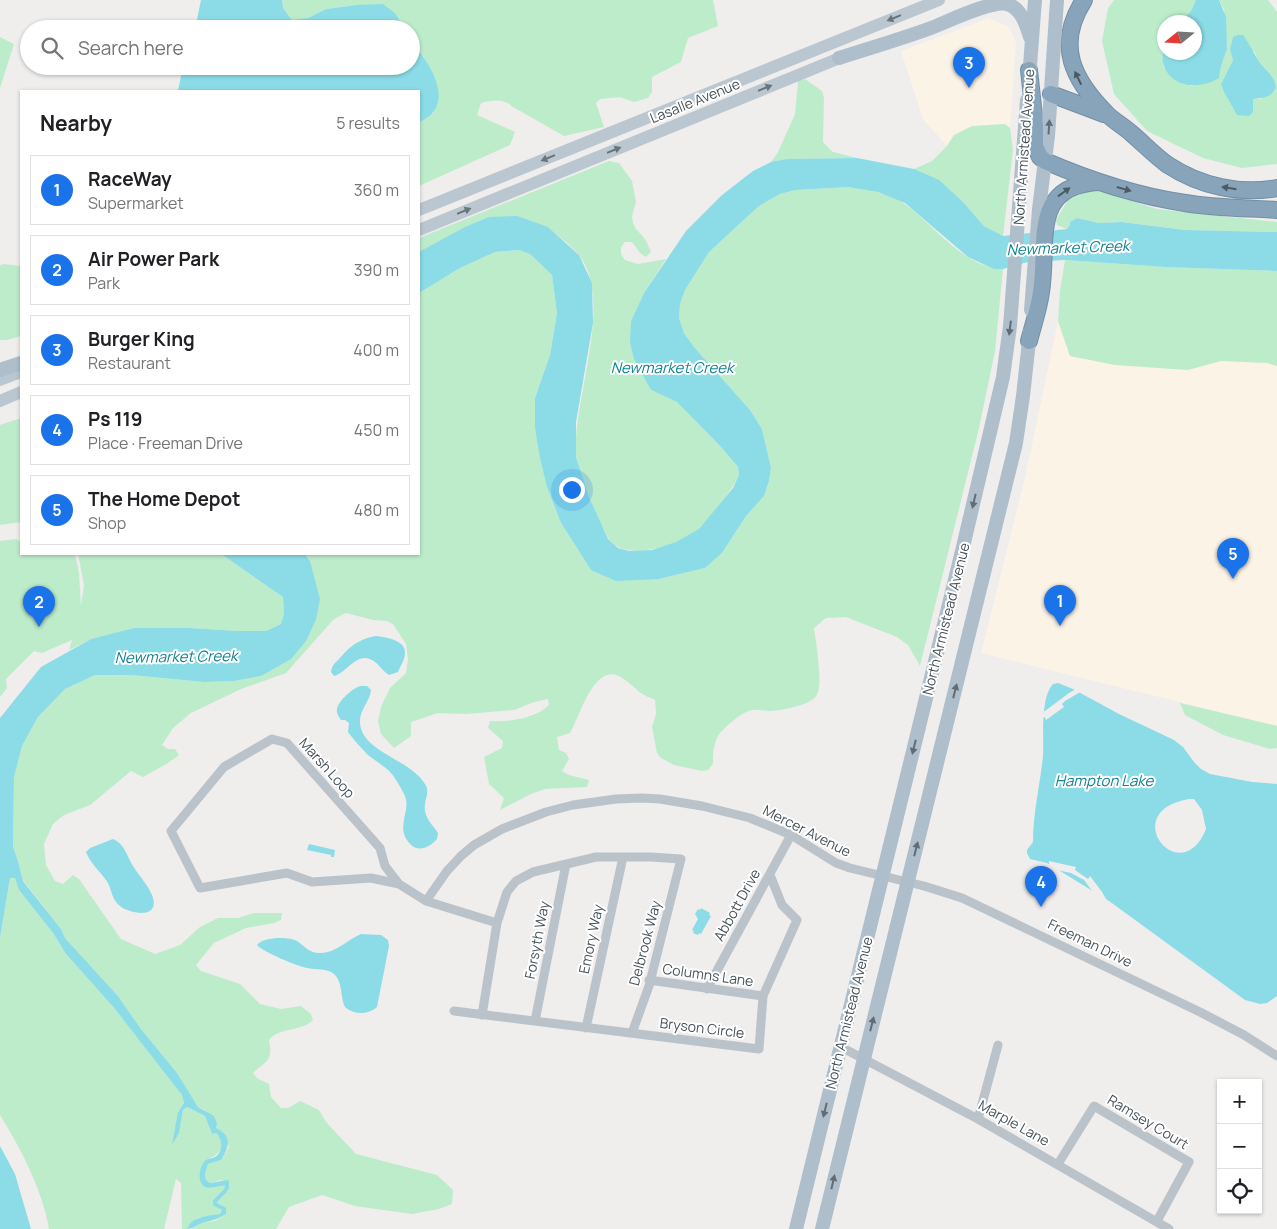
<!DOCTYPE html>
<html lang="en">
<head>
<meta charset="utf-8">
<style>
  :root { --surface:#fff; --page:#f2f2f2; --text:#202124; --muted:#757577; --line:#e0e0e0; --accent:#1a73e8 }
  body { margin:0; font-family:Manrope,sans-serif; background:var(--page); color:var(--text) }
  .controls { position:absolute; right:15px; bottom:15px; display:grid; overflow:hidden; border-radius:0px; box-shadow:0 1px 4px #0004 }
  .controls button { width:45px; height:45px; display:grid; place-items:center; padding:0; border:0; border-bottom:1px solid var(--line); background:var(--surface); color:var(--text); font:25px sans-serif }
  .compass { position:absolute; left:1157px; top:15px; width:45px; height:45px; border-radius:50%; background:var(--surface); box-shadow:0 1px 4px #0004; rotate:252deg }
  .you { position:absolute; left:571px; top:489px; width:18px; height:18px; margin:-12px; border:4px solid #fff; border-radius:50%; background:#1a73e8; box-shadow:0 0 0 8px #1a73e833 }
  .badge { display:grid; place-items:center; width:32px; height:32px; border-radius:50%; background:var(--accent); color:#fff; font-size:16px; font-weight:700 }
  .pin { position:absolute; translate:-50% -41px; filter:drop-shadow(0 1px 2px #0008) }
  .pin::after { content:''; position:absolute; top:26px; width:18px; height:15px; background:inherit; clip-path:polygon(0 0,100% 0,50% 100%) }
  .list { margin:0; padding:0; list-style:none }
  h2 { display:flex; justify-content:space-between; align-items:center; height:65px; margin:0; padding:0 20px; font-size:21px }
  h2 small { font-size:16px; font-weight:400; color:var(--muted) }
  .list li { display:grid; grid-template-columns:32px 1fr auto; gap:15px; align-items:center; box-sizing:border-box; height:70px; margin:0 10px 10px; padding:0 10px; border:1px solid var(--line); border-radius:0px }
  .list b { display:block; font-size:19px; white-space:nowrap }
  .list p { margin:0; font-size:16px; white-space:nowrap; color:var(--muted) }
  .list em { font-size:16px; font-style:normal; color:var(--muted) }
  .icon { flex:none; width:28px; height:28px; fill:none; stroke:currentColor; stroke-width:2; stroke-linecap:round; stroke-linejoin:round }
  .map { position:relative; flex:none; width:1277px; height:1229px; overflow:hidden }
  .search { position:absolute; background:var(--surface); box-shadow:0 1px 4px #0004; left:20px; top:20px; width:400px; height:55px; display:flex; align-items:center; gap:12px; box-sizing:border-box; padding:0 18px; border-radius:28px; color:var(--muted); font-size:19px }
  .panel { position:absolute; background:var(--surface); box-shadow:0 1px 4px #0004; left:20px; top:90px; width:400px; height:465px; border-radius:0px }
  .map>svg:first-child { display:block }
</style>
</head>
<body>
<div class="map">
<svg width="1277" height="1229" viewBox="0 0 1277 1229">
  <rect width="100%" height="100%" fill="#f0eded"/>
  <path fill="#fbf3e6" d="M989 18 1008 26 1016 42 1010 128 1005 124 954 135 947 146 923 119 901 51Z
    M1058 321 1070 356 1115 365 1188 370 1221 361 1267 363 1277 366V726L981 653 1025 478Z"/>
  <path fill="#bdeccb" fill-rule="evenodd" d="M282 0H713L718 26 688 38 681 62 652 77V92L648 98 634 102 620 97 600 99 596 103 604 127 564 136 513 107C504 98 493 100 481 103L477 115 515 132 510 145 419 186V123L434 112 424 57 411 40V29H404L396 14 356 5 326 9 308 18 292 20 283 8Z
    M1114 0H1196L1191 11 1181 22H1164V46L1162 50 1164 68 1191 86 1219 78 1221 66 1227 49 1224 9 1219 0H1268L1277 12V164L1242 168 1203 158 1147 131 1114 94 1102 41 1108 8ZM1230 50 1254 51 1258 60 1266 69 1261 99H1253L1233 108 1221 84 1233 60Z
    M0 37 14 44 0 88Z
    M805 79 822 91 824 98 823 142 833 152 857 158 786 159 771 162 778 152 795 114 798 81Z
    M1005 124 1010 128 1013 150 1003 236 984 226 963 202 914 169 932 161 947 146 954 135 972 126Z
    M609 161 619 163 632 181 636 202 632 216 633 223 636 229 645 239 651 252 646 257 640 253 632 242H625L621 247V254L625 260 638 264 666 259 644 293 631 321 651 390 677 402 721 447 738 467C738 469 739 472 739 474 738 483 706 523 699 529 680 545 622 565 607 536 596 516 588 495 581 473 579 468 577 461 576 455 572 399 615 302 579 255 571 245 558 236 548 227L419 252V238Z
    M848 187C868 190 890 192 906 205 936 227 963 267 1003 269L995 351 979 428 920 666 908 645 897 637 846 617 826 618 814 628C816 643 822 678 818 692 816 705 782 710 771 711 765 711 758 709 752 710 743 711 720 730 717 738 713 747 713 755 713 764L708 770 702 771 674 765 661 758 657 753 652 727 656 714 655 700C651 698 645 696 641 693 634 688 627 680 619 676 593 664 579 719 570 733L557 737 559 750 566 753 569 759 562 771 569 775 589 780 587 787 545 789 531 794 500 810 504 798 489 784 484 757 502 748 503 741 488 728 490 721C509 722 534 719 549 705L548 699 534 702 514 710 466 714 438 713 411 722V736L394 748 381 734 378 721 381 707 390 688 406 673 408 659 406 644 393 624 387 621 373 620 346 613 334 619 286 673 241 689 191 713 173 728 162 745 168 749H175L179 755 168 763 143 777 131 771 90 805 64 815 53 824 44 844 46 865 55 881 63 884 73 875 79 879 121 939 155 954 180 945 200 927 218 918H238L254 913H282L281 920 274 923 246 928 214 943 196 965 201 971 240 984 260 1004 281 1009 301 1006 311 1014 313 1020C301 1032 279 1027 269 1040 273 1062 267 1060 253 1073L257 1078 269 1084 271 1097 281 1108H288L300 1101 319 1110 326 1122 356 1154 437 1175 453 1190 452 1204 439 1209 412 1214 355 1206 322 1195 289 1207 276 1229H191L200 1223 215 1221 226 1214 217 1204C221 1195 226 1196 230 1185L221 1180 210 1183 206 1180 205 1174 208 1164 221 1160 229 1147 205 1110 198 1107 177 1073 141 1029 118 996 65 938 61 929 23 880 18 861 13 848 14 777 22 746 38 717 65 689 95 675H131L204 682 234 681 261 676 310 561 305 554H419V293L460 268 495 252 519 250 530 254 552 275 557 313 550 355 535 398V428L547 487 561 523 591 570 659 579 705 568 722 553 746 516 764 496 769 481 771 468 762 429 750 410 694 347 684 333 679 318 680 304 685 290 709 252 759 206 780 194 796 190Z
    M1086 191 1103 192 1157 209 1277 222V232L1185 230 1121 222 1099 223 1077 218 1067 229 1057 225 1056 220 1068 200Z
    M1065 260 1165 267 1277 271V366L1267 363 1221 361 1188 370 1115 365 1070 356 1058 321 1060 291Z
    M4 264 21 266V336L7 340H0V265Z
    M21 418V522L0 525V425Z
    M16 539 21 542V554H75L79 573 81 606 84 585 78 554H221L283 597 284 613 281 624 266 631H237L190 628H134L91 639 69 650 72 640 42 653 34 651 6 679 7 688 0 697V541Z
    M1180 703 1277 726V748L1270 749 1223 735 1185 715Z
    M10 878H15L19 890 53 933 66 954 115 1009 175 1084 182 1095 184 1103 178 1112 179 1133 183 1110 187 1107 205 1116 212 1134 216 1133C228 1143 220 1155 208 1159 202 1169 196 1176 205 1186L225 1185 224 1189 213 1200 222 1210 220 1214 197 1218 187 1228 189 1229H182L181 1183 176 1179 164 1229H49C43 1191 20 1147 0 1115V938Z"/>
  <path fill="#8bdce7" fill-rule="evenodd" d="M201 0H282L283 8 292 20 308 18 326 9 356 5 383 4 396 14 404 29H195Z
    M1196 0H1219L1226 17 1227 49 1221 66 1219 78C1202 89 1172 89 1164 66 1162 61 1163 55 1162 50L1164 46V52H1194V22H1181L1191 11Z
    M1238 35H1243C1249 43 1253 52 1258 60 1265 70 1274 75 1276 87 1271 98 1263 98 1253 99V112L1249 116 1237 115 1224 92 1221 84 1233 60 1230 50 1233 37Z
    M411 40C424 57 449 89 434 111 431 116 424 119 419 123V91H178L183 66H411Z
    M857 158 914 169 939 180 963 202 984 226 1003 236 1067 229 1070 225V222L1077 218 1099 223 1121 222 1185 230 1277 232V271L1165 267 1065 260 1028 262 1003 269H994L968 257 905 203 878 192 848 187 796 190 780 194 759 206 709 252 685 290 680 304 679 318 684 333 694 347 750 410 762 429 771 468 769 481 764 496 746 516 722 553 705 568 659 579 616 581 591 570 561 523 547 487 540 458 535 428V398L550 355 557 313 552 275 530 254 519 250 495 252 460 268 419 293V252L465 227 489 217 517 216 548 227 579 255 592 283 593 323 576 422V457L589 497 608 539 618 548 629 551 652 550 676 542 699 529 733 488 739 475 738 467 721 447 677 402 651 390 634 359 630 343 631 321 644 293 686 231 722 195 753 171 771 162 786 159Z
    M221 554H305L310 561 320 599 316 620 306 641 291 659 261 676 234 681 204 682 131 675H95L65 689 38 717 22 746 14 777 13 847 18 861 23 881 61 929 65 938 118 996 141 1029 177 1073 198 1107 214 1116 217 1123 216 1128C233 1136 229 1147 221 1160L208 1164 205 1174 206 1180 210 1183 228 1180C233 1192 222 1194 217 1203L226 1208V1214C216 1220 213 1220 202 1223 196 1225 193 1229 187 1229 192 1216 208 1216 220 1214L222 1210 213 1205V1200L224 1189 225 1185C219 1186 211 1189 205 1187 197 1182 199 1168 204 1162 207 1158 211 1159 215 1157 223 1152 223 1139 216 1133L212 1134 205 1116 187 1107 183 1110 179 1133 172 1145 178 1112 184 1103 182 1095 115 1009 66 954 53 933 19 890 15 878H10L0 938V718L41 667 91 639 134 628H190L237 631H266L281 624 284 613 283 597Z
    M376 636C385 637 406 640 405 653 405 660 400 666 398 672L389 675C382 671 378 662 370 659 356 653 346 673 334 676L331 672C332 665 335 663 339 659 350 646 359 639 376 636Z
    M1058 683 1073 689 1119 714 1174 740 1183 747 1194 762 1201 769 1210 774 1252 782 1277 784V996L1267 1003 1260 1004 1245 1000 1109 901 1047 863 1030 859 1027 853V850L1033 842C1033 813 1040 785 1043 756 1044 738 1040 698 1053 684ZM1189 799H1194L1202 810 1206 829C1185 882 1135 833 1164 809 1171 803 1180 801 1189 799Z
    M360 686H367L371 690C370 702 359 710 360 723 362 752 410 759 425 784 431 793 423 801 425 811 427 821 433 825 438 833L437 839C431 846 420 853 411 845 393 827 413 811 404 794 400 786 394 775 387 769 381 764 374 760 368 755 361 748 354 740 348 732L349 723 345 720H341C339 717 336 713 337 709 339 700 352 689 360 686Z
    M113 839C124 843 127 856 133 866 139 876 150 887 153 898 159 919 130 914 120 906 112 900 112 891 108 883 101 872 91 865 86 852L90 848Z
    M309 844 335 850 334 857H331V855L307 850Z
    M701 908 710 913 709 915 711 916 701 934 699 933 698 935 693 933 694 931 692 930 698 919 695 914 698 909 700 910Z
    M361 934 381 935 388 940 389 946 377 1007C368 1015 354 1015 345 1007 340 997 343 982 334 974 327 968 315 970 307 968 297 966 263 952 257 945 262 937 288 936 297 941 305 946 308 953 320 953 336 953 347 940 361 934Z
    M0 1146 15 1174 31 1229H0Z"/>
  <path fill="#f0eded" d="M1078 688 1082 691 1065 701 1062 704 1064 707 1046 720 1045 717 1041 719V714L1069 693Z
    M1049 861 1076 867 1075 870 1088 879 1090 876 1102 892 1106 899 1104 900 1105 902 1098 899 1084 880 1071 873 1052 869 1046 865H1049Z"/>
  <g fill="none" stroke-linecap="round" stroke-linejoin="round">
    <g stroke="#728fa6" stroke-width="18">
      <path id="highway" d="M1084 0C1055 45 1073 80 1107 114 1114 121 1123 126 1131 133 1143 143 1155 156 1168 165 1200 186 1240 195 1277 188
        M1029 70 1035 125V146L1040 157 1045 161C1089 180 1138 196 1185 203 1215 208 1246 208 1277 210
        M1051 94 1104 114
        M1029 341C1033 325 1039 308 1041 292 1049 244 1029 186 1098 182"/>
    </g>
    <path stroke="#b9c3c9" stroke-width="9" d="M272 739 287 743 380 848 385 866 399 884 371 878 312 882 287 873 200 888 171 831 224 767Z
      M399 884 426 901 497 923
      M426 901 447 871 461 856 474 845 502 829 546 812 573 805 616 799 641 798 660 799 702 806 750 818 791 835 836 863 850 868 924 886 962 898 1200 1012 1244 1035 1277 1056
      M649 980 763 996
      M707 989 791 835
      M454 1011 759 1049 763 996 797 920 782 905 770 875
      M482 1015 497 923 507 892 516 881 533 872 596 857H651L681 859 649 986 632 1033
      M535 1021 566 864
      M586 1028 623 857
      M841 1047 978 1119 1169 1229
      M978 1119 998 1045
      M1058 1164 1094 1106 1189 1162 1157 1221"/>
    <path stroke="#bbc7d0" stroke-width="12" d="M419 210 939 0
      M419 230 847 55
      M0 380 21 372
      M0 401 21 392"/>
    <path stroke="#aebfcb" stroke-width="14" d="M839 58C870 48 901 39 931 28 947 22 991 0 1007 4 1021 8 1026 24 1030 37
      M1029 79 1035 0
      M1031 310 1039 209 1048 136 1057 0
      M0 370 21 363
      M796 1229 963 547 1003 377 1010 326 1027 100
      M822 1229 1016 443 1023 396 1030 332"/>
    <use href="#highway" stroke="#87a4ba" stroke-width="16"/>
  </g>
  <defs><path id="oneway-solid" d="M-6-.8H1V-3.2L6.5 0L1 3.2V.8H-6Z" transform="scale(1.25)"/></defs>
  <g fill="#69757d">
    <use href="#oneway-solid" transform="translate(894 18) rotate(158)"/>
    <use href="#oneway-solid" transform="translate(765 88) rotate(-22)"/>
    <use href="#oneway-solid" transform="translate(614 150) rotate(-22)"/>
    <use href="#oneway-solid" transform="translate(548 158) rotate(158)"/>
    <use href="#oneway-solid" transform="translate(464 211) rotate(-22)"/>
  </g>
  <g fill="#4c5a63">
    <use href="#oneway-solid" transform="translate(1078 78) rotate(-116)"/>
    <use href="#oneway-solid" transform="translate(1229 188) rotate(-171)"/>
    <use href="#oneway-solid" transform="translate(1124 189) rotate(16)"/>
    <use href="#oneway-solid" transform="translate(1064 192) rotate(-36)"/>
  </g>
  <g fill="#606d76">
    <use href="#oneway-solid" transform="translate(1049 127) rotate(-86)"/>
    <use href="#oneway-solid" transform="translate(1010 328) rotate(97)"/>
    <use href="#oneway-solid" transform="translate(974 501) rotate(103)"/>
    <use href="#oneway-solid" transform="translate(955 691) rotate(-76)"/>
    <use href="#oneway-solid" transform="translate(914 747) rotate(104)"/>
    <use href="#oneway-solid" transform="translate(916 849) rotate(-76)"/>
    <use href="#oneway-solid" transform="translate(872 1024) rotate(-76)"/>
    <use href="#oneway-solid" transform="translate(825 1110) rotate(104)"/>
    <use href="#oneway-solid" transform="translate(833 1182) rotate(-77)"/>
  </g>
  <g text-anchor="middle" stroke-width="4" stroke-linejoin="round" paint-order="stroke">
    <g font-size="14" fill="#465259" stroke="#fff">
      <text transform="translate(695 101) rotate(-22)" y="5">Lasalle Avenue</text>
      <text transform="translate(1024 147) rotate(-86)" y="5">North Armistead Avenue</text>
      <text transform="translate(946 619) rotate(-76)" y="5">North Armistead Avenue</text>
      <text transform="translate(327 768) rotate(48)" y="5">Marsh Loop</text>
      <text transform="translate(807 831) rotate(27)" y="5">Mercer Avenue</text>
      <text transform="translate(737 905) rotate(-61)" y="5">Abbott Drive</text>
      <text transform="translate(591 939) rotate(-78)" y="5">Emory Way</text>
      <text transform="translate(537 940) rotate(-79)" y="5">Forsyth Way</text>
      <text transform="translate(645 943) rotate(-75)" y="5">Delbrook Way</text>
      <text transform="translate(1090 943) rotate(26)" y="5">Freeman Drive</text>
      <text transform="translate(708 975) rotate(8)" y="5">Columns Lane</text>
      <text transform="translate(849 1013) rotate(-76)" y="5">North Armistead Avenue</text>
      <text transform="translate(702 1028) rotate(7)" y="5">Bryson Circle</text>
      <text transform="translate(1148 1122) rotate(31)" y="5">Ramsey Court</text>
      <text transform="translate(1014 1123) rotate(29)" y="5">Marple Lane</text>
    </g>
    <g font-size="15" font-style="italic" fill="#138292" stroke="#fff">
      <text transform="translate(1068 248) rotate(-2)" y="5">Newmarket Creek</text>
      <text x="672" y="373">Newmarket Creek</text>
      <text transform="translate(176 657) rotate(-1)" y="5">Newmarket Creek</text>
      <text x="1104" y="786">Hampton Lake</text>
    </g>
  </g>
</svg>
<div class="controls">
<button>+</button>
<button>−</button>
<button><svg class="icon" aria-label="locate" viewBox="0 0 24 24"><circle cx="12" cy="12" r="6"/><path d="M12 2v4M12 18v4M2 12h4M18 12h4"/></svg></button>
</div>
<svg class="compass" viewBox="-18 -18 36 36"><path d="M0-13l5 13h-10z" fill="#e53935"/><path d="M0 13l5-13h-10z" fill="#757577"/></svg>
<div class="you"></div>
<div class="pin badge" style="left:1060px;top:626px">1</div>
<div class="pin badge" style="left:39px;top:627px">2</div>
<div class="pin badge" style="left:969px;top:88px">3</div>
<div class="pin badge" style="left:1041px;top:907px">4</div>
<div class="pin badge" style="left:1233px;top:579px">5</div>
<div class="search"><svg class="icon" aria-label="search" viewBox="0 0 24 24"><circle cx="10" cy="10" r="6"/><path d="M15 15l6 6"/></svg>Search here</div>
<section class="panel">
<h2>Nearby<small>5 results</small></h2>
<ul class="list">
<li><span class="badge">1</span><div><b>RaceWay</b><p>Supermarket</p></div><em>360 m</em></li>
<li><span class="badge">2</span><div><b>Air Power Park</b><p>Park</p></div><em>390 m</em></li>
<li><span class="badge">3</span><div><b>Burger King</b><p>Restaurant</p></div><em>400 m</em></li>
<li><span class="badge">4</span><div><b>Ps 119</b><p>Place · Freeman Drive</p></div><em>450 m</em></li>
<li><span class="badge">5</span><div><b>The Home Depot</b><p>Shop</p></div><em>480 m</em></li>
</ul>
</section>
</div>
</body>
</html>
